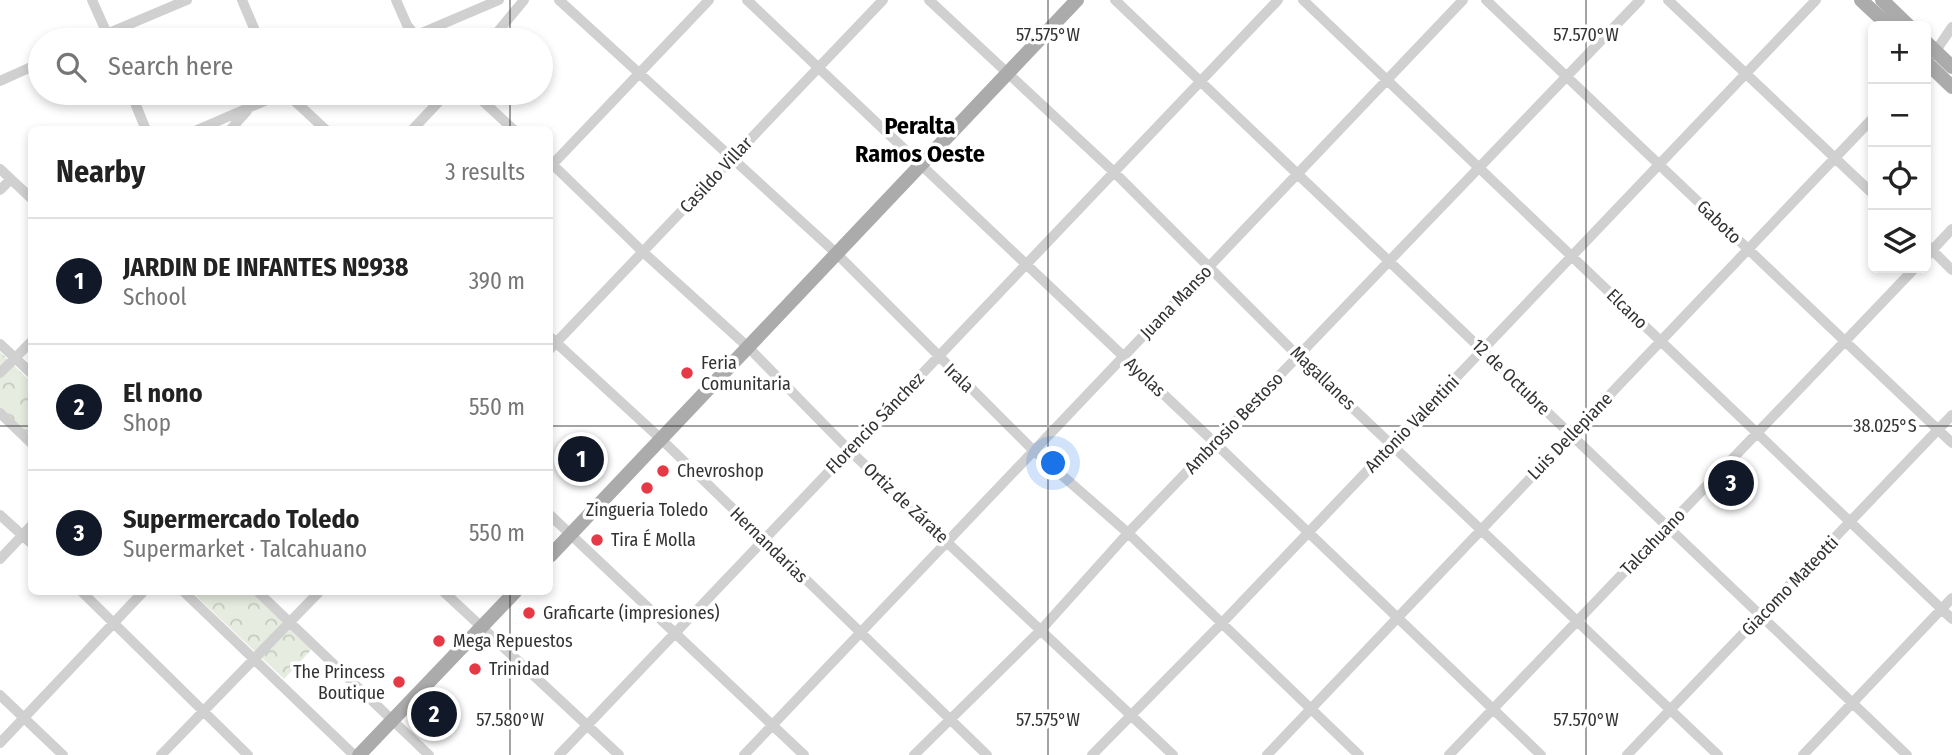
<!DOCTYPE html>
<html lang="en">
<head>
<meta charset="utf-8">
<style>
  :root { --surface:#fff; --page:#f2f2f2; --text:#222; --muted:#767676; --line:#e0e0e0; --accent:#111827 }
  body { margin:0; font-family:"Fira Sans Condensed",sans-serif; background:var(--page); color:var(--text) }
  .controls { position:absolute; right:21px; top:21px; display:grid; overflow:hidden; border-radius:10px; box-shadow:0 4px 10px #0003 }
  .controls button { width:63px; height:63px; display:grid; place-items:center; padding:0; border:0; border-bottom:2px solid var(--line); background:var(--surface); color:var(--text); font:35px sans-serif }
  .you { position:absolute; left:1054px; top:464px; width:24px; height:24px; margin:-18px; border:5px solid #fff; border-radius:50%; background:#1a73e8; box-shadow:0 0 0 10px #1a73e833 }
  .badge { display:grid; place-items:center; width:46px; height:46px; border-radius:50%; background:var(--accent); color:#fff; font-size:23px; font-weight:700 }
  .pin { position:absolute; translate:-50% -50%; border:4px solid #fff; box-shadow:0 2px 7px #0006 }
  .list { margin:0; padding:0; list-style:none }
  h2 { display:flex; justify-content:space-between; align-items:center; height:91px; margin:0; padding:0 28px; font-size:30px }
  h2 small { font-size:23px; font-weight:400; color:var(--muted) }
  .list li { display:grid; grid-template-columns:46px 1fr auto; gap:21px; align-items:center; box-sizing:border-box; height:126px; padding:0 28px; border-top:2px solid var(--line) }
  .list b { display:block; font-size:26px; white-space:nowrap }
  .list p { margin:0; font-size:23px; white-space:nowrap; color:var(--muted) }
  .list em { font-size:23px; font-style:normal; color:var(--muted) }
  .icon { flex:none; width:38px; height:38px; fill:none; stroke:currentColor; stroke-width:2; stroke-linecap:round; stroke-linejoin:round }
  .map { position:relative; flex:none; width:1952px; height:755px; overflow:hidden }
  .search { position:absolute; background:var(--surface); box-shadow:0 4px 10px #0003; left:28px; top:28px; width:525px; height:77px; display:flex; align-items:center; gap:18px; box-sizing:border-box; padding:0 24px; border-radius:38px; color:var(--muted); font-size:26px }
  .panel { position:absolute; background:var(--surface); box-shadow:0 4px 10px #0003; left:28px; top:126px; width:525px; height:469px; border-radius:10px }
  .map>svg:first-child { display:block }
</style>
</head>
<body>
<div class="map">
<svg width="1952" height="755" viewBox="0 0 1952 755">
  <defs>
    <pattern id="park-crowns" width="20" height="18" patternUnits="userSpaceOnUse" patternTransform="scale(1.75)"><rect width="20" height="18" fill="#e6ecdf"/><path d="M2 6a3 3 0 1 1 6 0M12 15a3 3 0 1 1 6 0" fill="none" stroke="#c6cbc0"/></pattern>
  </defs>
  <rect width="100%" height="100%" fill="#fff"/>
  <path fill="url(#park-crowns)" d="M0 352 31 382V438L0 408Z
    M192 592H251L312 649 284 679Z"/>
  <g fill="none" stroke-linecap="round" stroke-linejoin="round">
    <path stroke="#d0d0d0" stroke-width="10" d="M92 0 109 38
      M242 0 259 40
      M396 0 407 25 419 40
      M559 0 837 254 1033 450 1128 533 1359 755
      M747 0C903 148 1060 295 1215 443 1324 546 1432 651 1541 755
      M929 0 1114 172 1298 356 1718 755
      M1115 0 1907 755
      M1303 0 1952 619
      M1486 0 1952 443
      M1668 0 1873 194
      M92 40 187 0
      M405 40 499 0
      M491 40 524 0
      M1933 55 1952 27
      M0 81 40 63
      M131 93 146 130
      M286 93 326 130
      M474 93 514 130
      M197 130 283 93
      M230 130 247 111
      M412 130 447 93
      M550 162 643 252 748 347 849 450 1173 755
      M550 167 709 0
      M0 169 32 199
      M0 190 11 179
      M1926 244 1952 270
      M1926 257 1952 229
      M550 337 661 439 987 755
      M0 344 32 374
      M550 349 883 0
      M0 373 32 341
      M0 413 32 444
      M0 515 32 544
      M550 515 804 755
      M0 559 32 525
      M82 592 248 755
      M184 592 354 755
      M258 592 429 755
      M444 592 619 755
      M0 695 63 755
      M0 743 143 592
      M161 755 319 592
      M559 755 1278 0
      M744 755 1463 0
      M914 755 1040 631 1128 533 1640 0
      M1092 755 1222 623 1816 0
      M1267 755 1873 118
      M1449 755 1915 268
      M1627 755 1952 415
      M1803 755 1952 598"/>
    <path stroke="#ababab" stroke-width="14" d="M1861 0 1889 26
      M1882 0 1909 26
      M1926 42 1952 67
      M1926 62 1952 87
      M550 556 1077 0
      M359 755 515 592"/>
  </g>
  <path fill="none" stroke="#333" stroke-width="2" stroke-opacity="0.45" d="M510 0V40M1048 0V755M1586 0V755M510 93V130M0 426H32M550 426H1952M510 592V755"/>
  <g fill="#e63946" stroke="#fff" stroke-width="2.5">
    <circle cx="687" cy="373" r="7"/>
    <circle cx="663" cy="471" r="7"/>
    <circle cx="647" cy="488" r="7"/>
    <circle cx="597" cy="540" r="7"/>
    <circle cx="529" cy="613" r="7"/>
    <circle cx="439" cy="641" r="7"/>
    <circle cx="475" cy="669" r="7"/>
    <circle cx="399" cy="682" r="7"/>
  </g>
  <g text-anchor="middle" stroke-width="7" stroke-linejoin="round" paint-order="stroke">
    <g font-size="18" fill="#333" stroke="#fff">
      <text transform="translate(716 175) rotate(-47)" y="6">Casildo Villar</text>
      <text transform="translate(1719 222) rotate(44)" y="6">Gaboto</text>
      <text transform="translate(1176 302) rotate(-46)" y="6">Juana Manso</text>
      <text transform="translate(1627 309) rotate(44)" y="6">Elcano</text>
      <text transform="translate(1145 377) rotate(43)" y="6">Ayolas</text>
      <text transform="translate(1511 377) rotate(44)" y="6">12 de Octubre</text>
      <text transform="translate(959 378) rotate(44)" y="6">Irala</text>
      <text transform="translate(1323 378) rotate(44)" y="6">Magallanes</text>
      <text transform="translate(875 423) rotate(-46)" y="6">Florencio Sánchez</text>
      <text transform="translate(1234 423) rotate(-46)" y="6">Ambrosio Bestoso</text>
      <text transform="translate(1412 424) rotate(-46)" y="6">Antonio Valentini</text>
      <text transform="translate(1570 436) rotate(-46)" y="6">Luis Dellepiane</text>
      <text transform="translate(906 503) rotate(43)" y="6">Ortiz de Zárate</text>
      <text transform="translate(1653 542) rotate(-46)" y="6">Talcahuano</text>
      <text transform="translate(769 545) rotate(44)" y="6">Hernandarias</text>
      <text transform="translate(1790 586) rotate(-46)" y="6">Giacomo Mateotti</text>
    </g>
    <g font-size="18" fill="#333" stroke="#fff" text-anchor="start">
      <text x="701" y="369">Feria<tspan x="701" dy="21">Comunitaria</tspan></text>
      <text x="677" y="477">Chevroshop</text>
      <text x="647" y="516" text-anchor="middle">Zingueria Toledo</text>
      <text x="611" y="546">Tira É Molla</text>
      <text x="543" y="619">Graficarte (impresiones)</text>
      <text x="453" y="647">Mega Repuestos</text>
      <text x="489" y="675">Trinidad</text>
      <text x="385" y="678" text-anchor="end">The Princess<tspan x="385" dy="21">Boutique</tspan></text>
    </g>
    <g font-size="24" font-weight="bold" fill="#000" stroke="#fff">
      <text x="920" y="134">Peralta<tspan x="920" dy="28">Ramos Oeste</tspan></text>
    </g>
  </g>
  <g font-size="18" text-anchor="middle" fill="#333" stroke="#fff" stroke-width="7" stroke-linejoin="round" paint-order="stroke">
    <text x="1048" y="41">57.575°W</text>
    <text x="1586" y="41">57.570°W</text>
    <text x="1885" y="432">38.025°S</text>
    <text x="510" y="726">57.580°W</text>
    <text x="1048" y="726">57.575°W</text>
    <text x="1586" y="726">57.570°W</text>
  </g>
</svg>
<div class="controls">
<button>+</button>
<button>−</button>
<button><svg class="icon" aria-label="locate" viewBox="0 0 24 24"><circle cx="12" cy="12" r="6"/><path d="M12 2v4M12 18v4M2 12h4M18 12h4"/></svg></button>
<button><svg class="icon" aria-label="layers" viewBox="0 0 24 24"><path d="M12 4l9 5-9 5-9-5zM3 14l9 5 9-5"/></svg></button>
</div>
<div class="you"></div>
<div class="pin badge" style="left:581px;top:459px">1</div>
<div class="pin badge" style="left:434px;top:714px">2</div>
<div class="pin badge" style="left:1731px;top:483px">3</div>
<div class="search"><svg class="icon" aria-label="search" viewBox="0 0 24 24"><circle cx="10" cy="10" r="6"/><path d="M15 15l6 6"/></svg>Search here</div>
<section class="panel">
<h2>Nearby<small>3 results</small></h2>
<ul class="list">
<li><span class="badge">1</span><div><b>JARDIN DE INFANTES Nº938</b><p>School</p></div><em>390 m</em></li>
<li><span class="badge">2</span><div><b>El nono</b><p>Shop</p></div><em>550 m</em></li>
<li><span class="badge">3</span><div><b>Supermercado Toledo</b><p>Supermarket · Talcahuano</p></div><em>550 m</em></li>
</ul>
</section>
</div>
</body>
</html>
